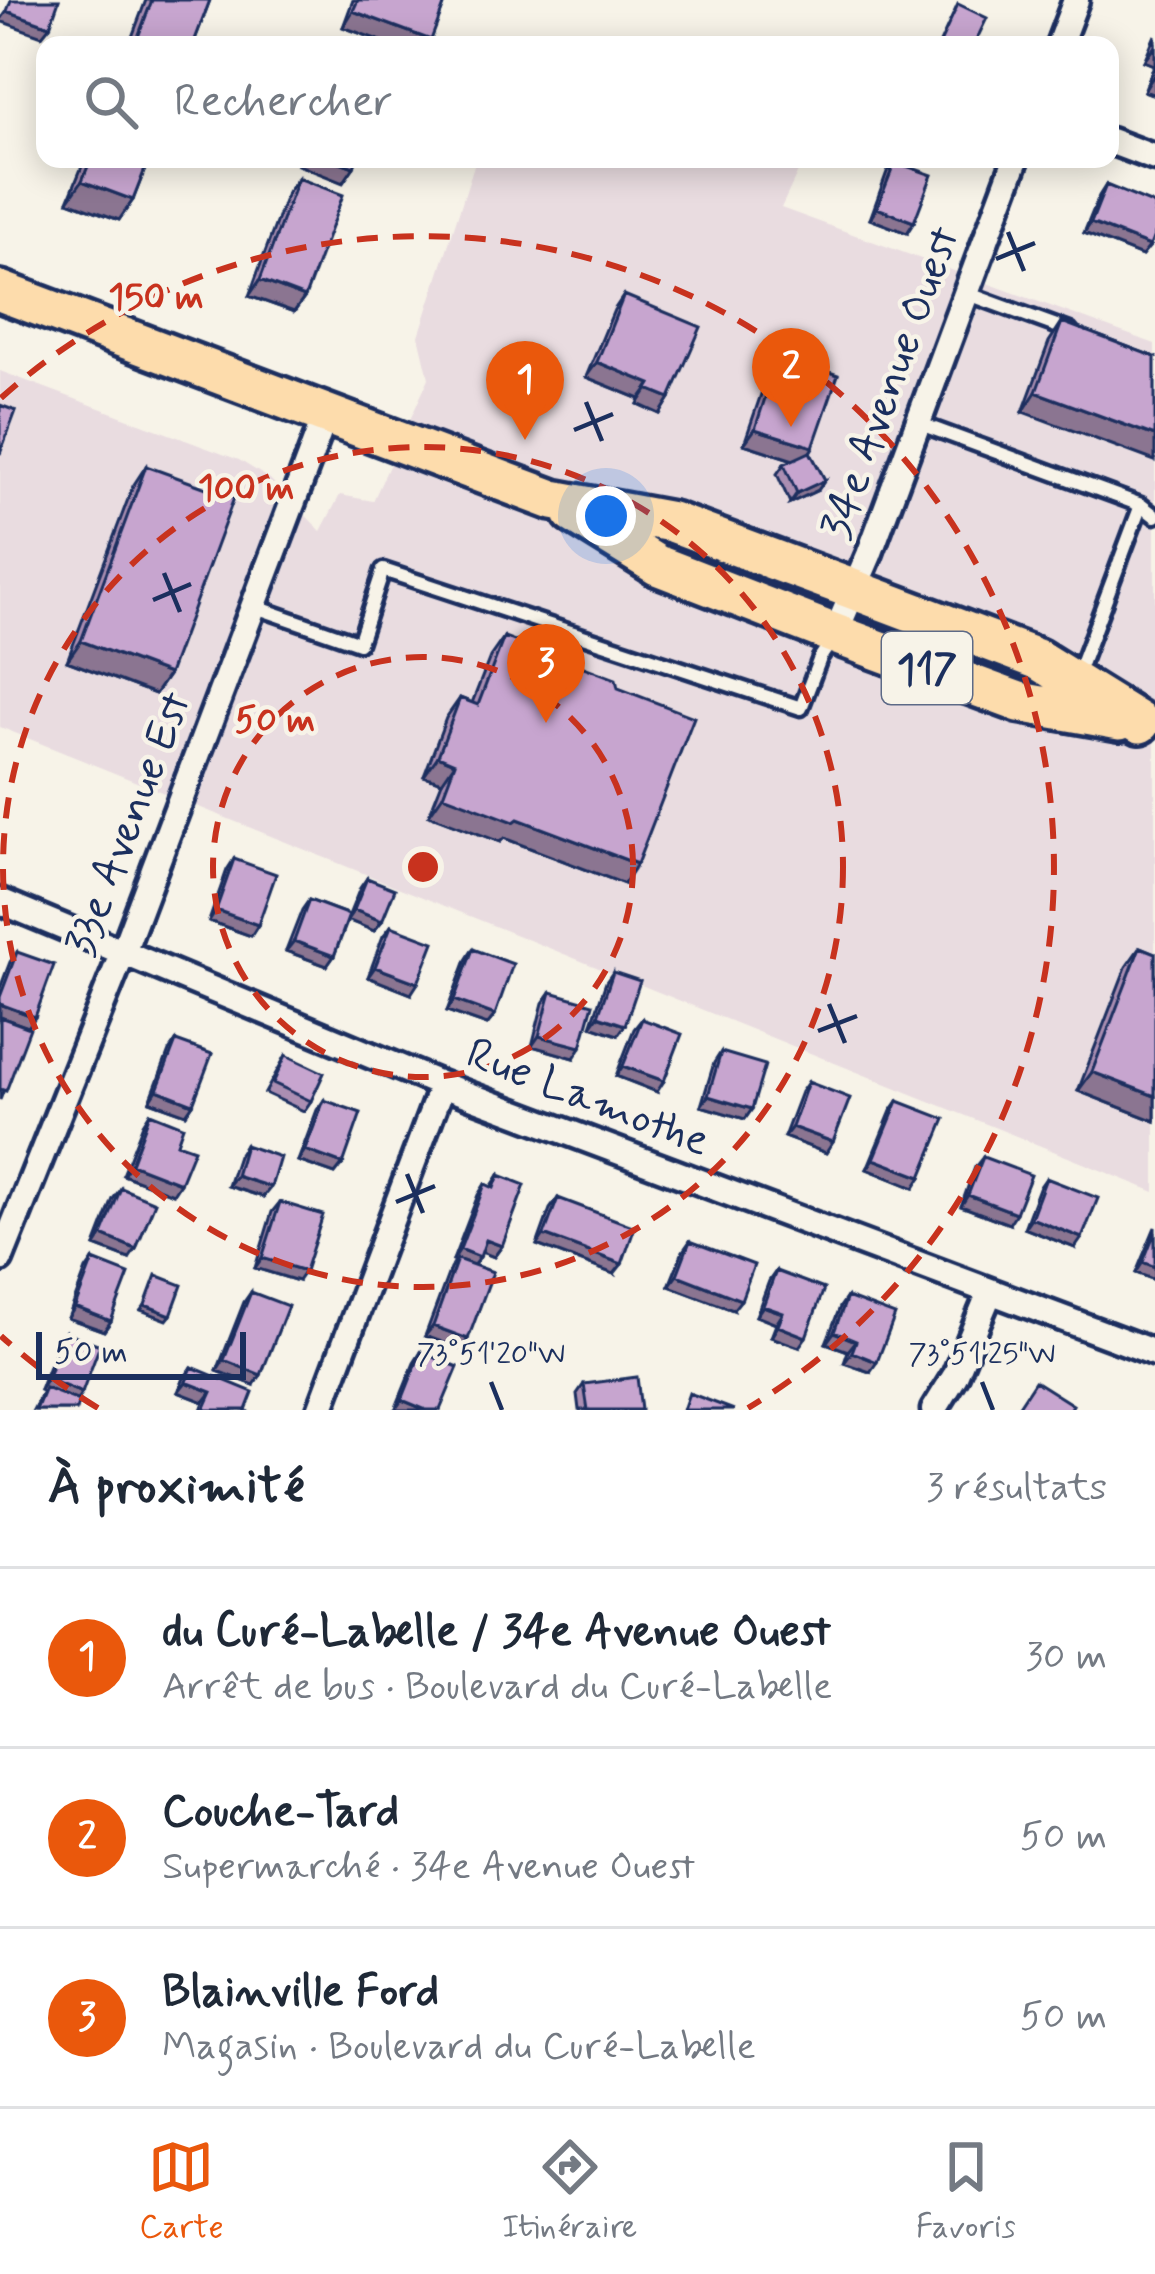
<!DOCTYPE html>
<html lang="fr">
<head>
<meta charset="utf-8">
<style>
  :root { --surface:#fff; --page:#f6f6f7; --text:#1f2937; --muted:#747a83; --line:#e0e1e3; --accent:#ea580c }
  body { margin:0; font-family:Mynerve,sans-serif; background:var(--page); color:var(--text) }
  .scale { position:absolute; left:36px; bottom:30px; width:210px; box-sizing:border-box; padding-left:12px; border:6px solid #1b2f5e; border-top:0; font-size:33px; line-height:42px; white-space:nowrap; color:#1b2f5e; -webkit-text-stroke:9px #f7f3e8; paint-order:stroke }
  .you { position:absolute; left:606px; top:516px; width:42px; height:42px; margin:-30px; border:9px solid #fff; border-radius:50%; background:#1a73e8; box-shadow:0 0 0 18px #1a73e833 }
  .badge { display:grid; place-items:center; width:78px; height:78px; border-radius:50%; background:var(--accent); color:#fff; font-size:39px; font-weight:700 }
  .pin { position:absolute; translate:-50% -99px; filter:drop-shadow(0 3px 6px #0008) }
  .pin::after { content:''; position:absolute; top:63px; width:42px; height:36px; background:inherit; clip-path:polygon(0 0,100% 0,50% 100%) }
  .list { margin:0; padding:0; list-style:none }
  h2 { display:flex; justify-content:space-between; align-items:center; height:156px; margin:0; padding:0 48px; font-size:51px }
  h2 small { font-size:39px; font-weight:400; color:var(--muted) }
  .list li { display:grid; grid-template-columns:78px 1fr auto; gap:36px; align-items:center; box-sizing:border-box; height:180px; padding:0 48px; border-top:3px solid var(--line) }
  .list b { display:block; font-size:45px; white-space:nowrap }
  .list p { margin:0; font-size:39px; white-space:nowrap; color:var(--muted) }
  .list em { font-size:39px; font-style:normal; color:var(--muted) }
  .icon { flex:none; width:66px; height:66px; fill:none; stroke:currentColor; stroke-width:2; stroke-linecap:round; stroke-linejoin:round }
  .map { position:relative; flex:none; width:1155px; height:1410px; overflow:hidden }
  .search { position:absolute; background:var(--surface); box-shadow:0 6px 30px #0003; left:36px; right:36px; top:36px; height:132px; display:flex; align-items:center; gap:30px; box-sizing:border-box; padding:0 42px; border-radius:24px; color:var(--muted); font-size:45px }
  .sheet { height:696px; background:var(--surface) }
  nav { display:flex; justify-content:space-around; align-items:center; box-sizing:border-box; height:168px; border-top:3px solid var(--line); background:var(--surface); font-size:33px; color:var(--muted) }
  nav a { display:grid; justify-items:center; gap:6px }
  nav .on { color:var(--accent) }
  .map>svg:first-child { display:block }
</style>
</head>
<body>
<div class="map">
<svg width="1155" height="1410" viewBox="0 0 1155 1410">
  <rect width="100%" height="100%" fill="#f7f3e8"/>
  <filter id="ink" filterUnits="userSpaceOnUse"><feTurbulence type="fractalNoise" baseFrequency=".00833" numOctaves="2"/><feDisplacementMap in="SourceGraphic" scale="24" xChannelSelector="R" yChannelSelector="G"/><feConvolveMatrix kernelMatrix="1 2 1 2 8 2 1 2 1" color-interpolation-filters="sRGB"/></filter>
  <g filter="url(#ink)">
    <path fill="#e9dce0" d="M476 159H804L781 208 1155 344V1192L0 727V371L239 460 270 479 321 531 340 495 373 501 429 378 419 336Z"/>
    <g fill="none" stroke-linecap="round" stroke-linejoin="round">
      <g stroke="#1b2f5e" stroke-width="21">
        <path id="service" d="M966 293 1070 331
          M918 423 1141 505 1155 516
          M253 606 359 643 383 570 801 708 820 658 832 640
          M1076 678 1141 505"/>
      </g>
      <g stroke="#1b2f5e" stroke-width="33">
        <path id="minor" d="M1059 45 1076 0
          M1110 141 1155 158
          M835 634 869 555 1016 159
          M0 901 442 1085 1155 1353
          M0 1259 123 952 326 414
          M320 1410 442 1085
          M934 1410 955 1376 990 1292"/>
      </g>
      <g stroke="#1b2f5e" stroke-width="48">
        <path id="primary" d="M0 291 553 500 672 522 855 590 1037 659 1140 723
          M573 513 657 565 835 634 1019 702 1120 720"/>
      </g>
      <use href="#service" stroke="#f7f3e8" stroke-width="12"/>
      <use href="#minor" stroke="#f7f3e8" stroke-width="24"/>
      <use href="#primary" stroke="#fddcac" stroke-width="39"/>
    </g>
    <path fill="#ab8eb2" stroke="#1b2f5e" stroke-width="3" d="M146 0H210L193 45H129Z
      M353 0H446L428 45H392L343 27Z
      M1155 35V95L1144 91 1154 65 1144 61Z
      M85 159H149L133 200 119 220 68 201Z
      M895 162 907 233 870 219 887 172Z
      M298 178 305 297 294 312 249 296 287 193Z
      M1106 185 1150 246 1142 256 1084 233 1099 196Z
      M624 295 670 398 660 414 638 404 640 399 586 377 614 310Z
      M1062 322 1155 357 1023 412 1049 342Z
      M779 355 813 447 810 452 825 480 818 490 790 503 777 474 784 464 793 460 744 444 769 371Z
      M146 466 169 674 155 694 67 661 133 486Z
      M504 637 624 884 504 838 500 842 429 815 442 782 424 776 446 718 460 698 472 703 490 657Z
      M234 859 258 925 251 936 209 921 227 870Z
      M367 878 382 921 374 931 348 920 334 956 327 966 286 951 302 910 309 900 349 915 360 888Z
      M391 926 411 994 368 977 383 936Z
      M1140 947 1155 953V1121L1078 1091 1126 967Z
      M473 949 495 1015 487 1025 447 1011 466 960Z
      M17 952 35 1017 28 1027 0 1100V988L10 962Z
      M613 972 618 1035 591 1026 606 982Z
      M551 992 574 1058 532 1046 543 1003Z
      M642 1019 657 1092 616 1076 634 1029Z
      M176 1041 193 1104 186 1114 150 1101 169 1051Z
      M721 1052 752 1109 745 1119 701 1106 714 1063Z
      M286 1055 311 1101 304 1111 265 1093Z
      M808 1082 833 1142 826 1153 784 1137 801 1092Z
      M324 1100 343 1164 335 1174 298 1161 317 1110Z
      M898 1101 914 1188 867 1169 891 1111Z
      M150 1113 177 1143 173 1194 123 1175 143 1124Z
      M245 1145 263 1197 228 1186 238 1156Z
      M983 1157 1009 1224 961 1206 975 1167Z
      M499 1175 502 1246 494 1257 482 1252 474 1265 461 1349 425 1336 450 1269 455 1261 453 1260 478 1195 485 1184 491 1187Z
      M1046 1178 1075 1248 1024 1228 1039 1188Z
      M121 1188 129 1259 95 1246 113 1199Z
      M558 1198 614 1274 537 1245 550 1209Z
      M280 1202 298 1281 255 1268 272 1212Z
      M1155 1227V1280L1136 1273Z
      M690 1241 733 1310 669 1286 683 1251Z
      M93 1260 111 1321 104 1331 68 1318 86 1270Z
      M776 1271 799 1347 771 1337 776 1324 756 1316 769 1281Z
      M251 1292 254 1385 217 1371 244 1302Z
      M847 1297 870 1372 844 1363 848 1351 826 1343 840 1307Z
      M65 1332 82 1393 77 1400 76 1410H33L43 1391 40 1390 58 1342Z
      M421 1352 440 1410H395L414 1363Z
      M192 1367 246 1410H201L204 1402 178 1392 184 1378Z
      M584 1384 641 1410H579L577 1394Z"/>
    <path fill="#8b7491" stroke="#1b2f5e" stroke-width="3" d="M7 11 50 26 42 36 0 21Z
      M353 11 431 40 428 45H392L343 27Z
      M1155 46V64L1154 65 1144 61Z
      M1154 75 1155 76V95L1144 91Z
      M302 159H332L354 167 343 183 298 165Z
      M82 181 133 200 119 220 68 201Z
      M877 208 914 222 907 233 870 219Z
      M1091 223 1150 246 1142 256 1084 233Z
      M260 280 305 297 294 312 249 296Z
      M597 362 651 384 640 399 586 377Z
      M648 389 670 398 660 414 638 404Z
      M1036 392 1155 436V461L1023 412Z
      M755 429 813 447 803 463 744 444Z
      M825 480 818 490 790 503 797 493Z
      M81 641 169 674 155 694 67 661Z
      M438 756 455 763 442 782 424 776Z
      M443 795 518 819 637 864 624 884 504 838 500 842 429 815Z
      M216 910 258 925 251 936 209 921Z
      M354 910 382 921 374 931 347 920Z
      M294 941 334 956 327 966 286 951Z
      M375 967 418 983 411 994 368 977Z
      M454 1000 495 1015 487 1025 447 1011Z
      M0 1004 35 1017 28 1027 0 1017Z
      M598 1016 625 1025 618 1035 591 1026Z
      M539 1036 581 1047 574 1058 532 1046Z
      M623 1066 664 1081 657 1092 616 1076Z
      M1092 1072 1155 1096V1121L1078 1091Z
      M157 1090 193 1104 186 1114 150 1101Z
      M708 1096 752 1109 745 1119 701 1106Z
      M792 1127 833 1142 826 1153 784 1137Z
      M305 1150 343 1164 335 1174 298 1161Z
      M874 1159 921 1177 914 1188 867 1169Z
      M131 1164 180 1183 173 1194 123 1175Z
      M236 1176 271 1187 263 1197 228 1186Z
      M968 1195 1016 1213 1009 1224 961 1206Z
      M1031 1218 1082 1238 1075 1248 1024 1228Z
      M102 1235 136 1249 129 1259 95 1246Z
      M544 1235 622 1264 614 1274 537 1245Z
      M486 1240 502 1246 494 1257 479 1251Z
      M460 1249 480 1257 472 1267 453 1260Z
      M262 1258 305 1271 298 1281 255 1268Z
      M1143 1262 1155 1267V1280L1136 1273Z
      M677 1275 741 1300 733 1310 669 1286Z
      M145 1305 171 1315 167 1320 141 1310Z
      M763 1306 783 1313 776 1324 756 1316Z
      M75 1307 111 1321 104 1331 68 1318Z
      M433 1326 468 1339 461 1349 425 1336Z
      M778 1326 806 1337 799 1347 771 1337Z
      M834 1332 856 1341 848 1351 826 1343Z
      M852 1352 877 1362 870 1372 844 1363Z
      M224 1360 261 1375 254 1385 217 1371Z
      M47 1379 82 1393 75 1403 40 1390Z
      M186 1382 212 1392 204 1402 178 1392Z
      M402 1400 426 1410H395Z"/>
    <path fill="#c7a5cf" stroke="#1b2f5e" stroke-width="3" d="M11 0H59L50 26 7 11Z
      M152 0H210L193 45H135Z
      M358 0H446L431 40 353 11Z
      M958 4 987 18 974 45H939Z
      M91 159H149L133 200 82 181Z
      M332 159H357L354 167Z
      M895 162 932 175 914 222 877 208Z
      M298 178 343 195 305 297 260 280Z
      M1106 185 1155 205V233L1150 246 1091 223Z
      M624 295 701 327 670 398 648 389 651 384 597 362Z
      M1062 322 1155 357V436L1036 392Z
      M779 355 838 375 813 447 755 429Z
      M0 405 16 411 0 454Z
      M810 452 825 480 797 493 784 464Z
      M146 466 234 498 169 674 81 641Z
      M504 637 616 679 618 688 694 717 637 864 518 819 514 822 443 795 455 763 438 756 460 698 478 705Z
      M234 859 276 874 258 925 216 910Z
      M367 878 395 889 382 921 354 910Z
      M309 900 349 915 334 956 294 941Z
      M391 926 434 942 418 983 375 967Z
      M1140 947 1155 953V1096L1092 1072Z
      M473 949 513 964 495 1015 454 1000Z
      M17 952 54 965 35 1017 0 1004V997Z
      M613 972 640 981 625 1025 598 1016Z
      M551 992 593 1004 581 1047 539 1036Z
      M0 1017 30 1028 6 1091 0 1089Z
      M642 1019 682 1034 664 1081 623 1066Z
      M176 1041 212 1054 193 1104 157 1090Z
      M721 1052 765 1065 752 1109 708 1096Z
      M286 1055 324 1073 311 1101 273 1083Z
      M808 1082 850 1098 833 1142 792 1127Z
      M324 1100 361 1113 343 1164 305 1150Z
      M898 1101 945 1119 921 1177 874 1159Z
      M150 1113 183 1126 177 1143 194 1149 180 1183 131 1164Z
      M245 1145 280 1157 271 1187 236 1176Z
      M983 1157 1031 1175 1016 1213 968 1195Z
      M499 1175 525 1185 502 1246 486 1240 480 1257 460 1249 485 1184 494 1188Z
      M1046 1178 1098 1198 1082 1238 1031 1218Z
      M121 1188 155 1202 136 1249 102 1235Z
      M558 1198 635 1227 622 1264 544 1235Z
      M280 1202 323 1215 305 1271 262 1258Z
      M1155 1232V1267L1143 1262Z
      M690 1241 754 1265 741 1300 677 1275Z
      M457 1259 493 1272 468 1339 433 1326Z
      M93 1260 129 1274 111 1321 75 1307Z
      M776 1271 824 1289 806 1337 778 1326 783 1313 763 1306Z
      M156 1275 182 1285 171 1315 145 1305Z
      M251 1292 288 1306 261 1375 224 1360Z
      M847 1297 895 1315 877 1362 852 1352 856 1341 834 1332Z
      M65 1332 100 1345 82 1393 47 1379Z
      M421 1352 458 1367 440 1410H426L402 1400Z
      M192 1367 253 1392 246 1410H204L212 1392 186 1382Z
      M637 1377 641 1410H588L584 1384Z
      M1035 1381 1073 1405 1070 1410H1016Z
      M45 1388 79 1401 76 1410H36Z
      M689 1393 734 1410H683Z"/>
  </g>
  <path fill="none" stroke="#1b2f5e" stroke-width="4.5" d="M1008 232 1024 271M996 259 1035 243M586 402 602 441M574 430 613 414M164 573 180 612M153 600 191 584M829 1004 845 1043M818 1031 857 1016M407 1174 423 1213M396 1202 435 1186M491 1382 502 1410M982 1382 993 1410"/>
  <g fill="none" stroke="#c8321e" stroke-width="6" stroke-dasharray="21 15">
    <circle cx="423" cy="867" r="210"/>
    <circle cx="423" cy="867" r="420"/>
    <path d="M98 1408A631 631 0 0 1 1 1336M1 398A631 631 0 1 1 748 1408"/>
  </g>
  <g text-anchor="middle" stroke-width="9" stroke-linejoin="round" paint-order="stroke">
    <rect fill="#f7f3e8" stroke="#5d6a87" stroke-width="3" x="882" y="632" width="90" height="72" rx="9"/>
    <g font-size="42" font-weight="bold" fill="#1b2f5e">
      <text x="927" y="683">117</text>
    </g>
    <g font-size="45" fill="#1b2f5e" stroke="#f7f3e8">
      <text transform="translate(888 382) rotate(-70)" y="16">34e Avenue Ouest</text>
      <text transform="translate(126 823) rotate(-69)" y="16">33e Avenue Est</text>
      <text transform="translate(589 1095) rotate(21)" y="16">Rue Lamothe</text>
    </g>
  </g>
  <g font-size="30" text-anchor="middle" fill="#1b2f5e" stroke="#f7f3e8" stroke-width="9" stroke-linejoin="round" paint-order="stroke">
    <text x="491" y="1363">73°51'20"W</text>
    <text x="982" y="1363">73°51'25"W</text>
  </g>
  <circle cx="423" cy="867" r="18" fill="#c8321e" stroke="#f7f3e8" stroke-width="6"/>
  <g font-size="36" text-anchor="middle" font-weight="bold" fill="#c8321e" stroke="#f7f3e8" stroke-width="9" stroke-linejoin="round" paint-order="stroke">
    <text x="156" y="308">150 m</text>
    <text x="246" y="499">100 m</text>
    <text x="275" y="731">50 m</text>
  </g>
</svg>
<div class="scale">50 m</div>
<div class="you"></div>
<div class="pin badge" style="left:525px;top:440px">1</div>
<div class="pin badge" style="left:791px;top:427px">2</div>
<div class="pin badge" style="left:546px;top:723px">3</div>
<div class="search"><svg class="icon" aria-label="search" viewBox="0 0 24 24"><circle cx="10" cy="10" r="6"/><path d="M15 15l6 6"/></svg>Rechercher</div>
</div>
<section class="sheet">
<h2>À proximité<small>3 résultats</small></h2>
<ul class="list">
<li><span class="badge">1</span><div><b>du Curé-Labelle / 34e Avenue Ouest</b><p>Arrêt de bus · Boulevard du Curé-Labelle</p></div><em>30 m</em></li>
<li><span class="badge">2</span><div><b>Couche-Tard</b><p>Supermarché · 34e Avenue Ouest</p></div><em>50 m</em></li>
<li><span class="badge">3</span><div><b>Blainville Ford</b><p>Magasin · Boulevard du Curé-Labelle</p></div><em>50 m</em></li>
</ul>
</section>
<nav>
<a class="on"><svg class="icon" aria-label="map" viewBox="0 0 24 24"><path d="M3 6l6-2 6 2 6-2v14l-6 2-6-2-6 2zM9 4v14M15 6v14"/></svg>Carte</a>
<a><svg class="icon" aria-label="directions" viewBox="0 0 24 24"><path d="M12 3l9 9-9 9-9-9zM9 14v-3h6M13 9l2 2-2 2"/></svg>Itinéraire</a>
<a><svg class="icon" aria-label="saved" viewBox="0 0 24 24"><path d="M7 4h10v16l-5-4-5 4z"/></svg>Favoris</a>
</nav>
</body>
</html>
